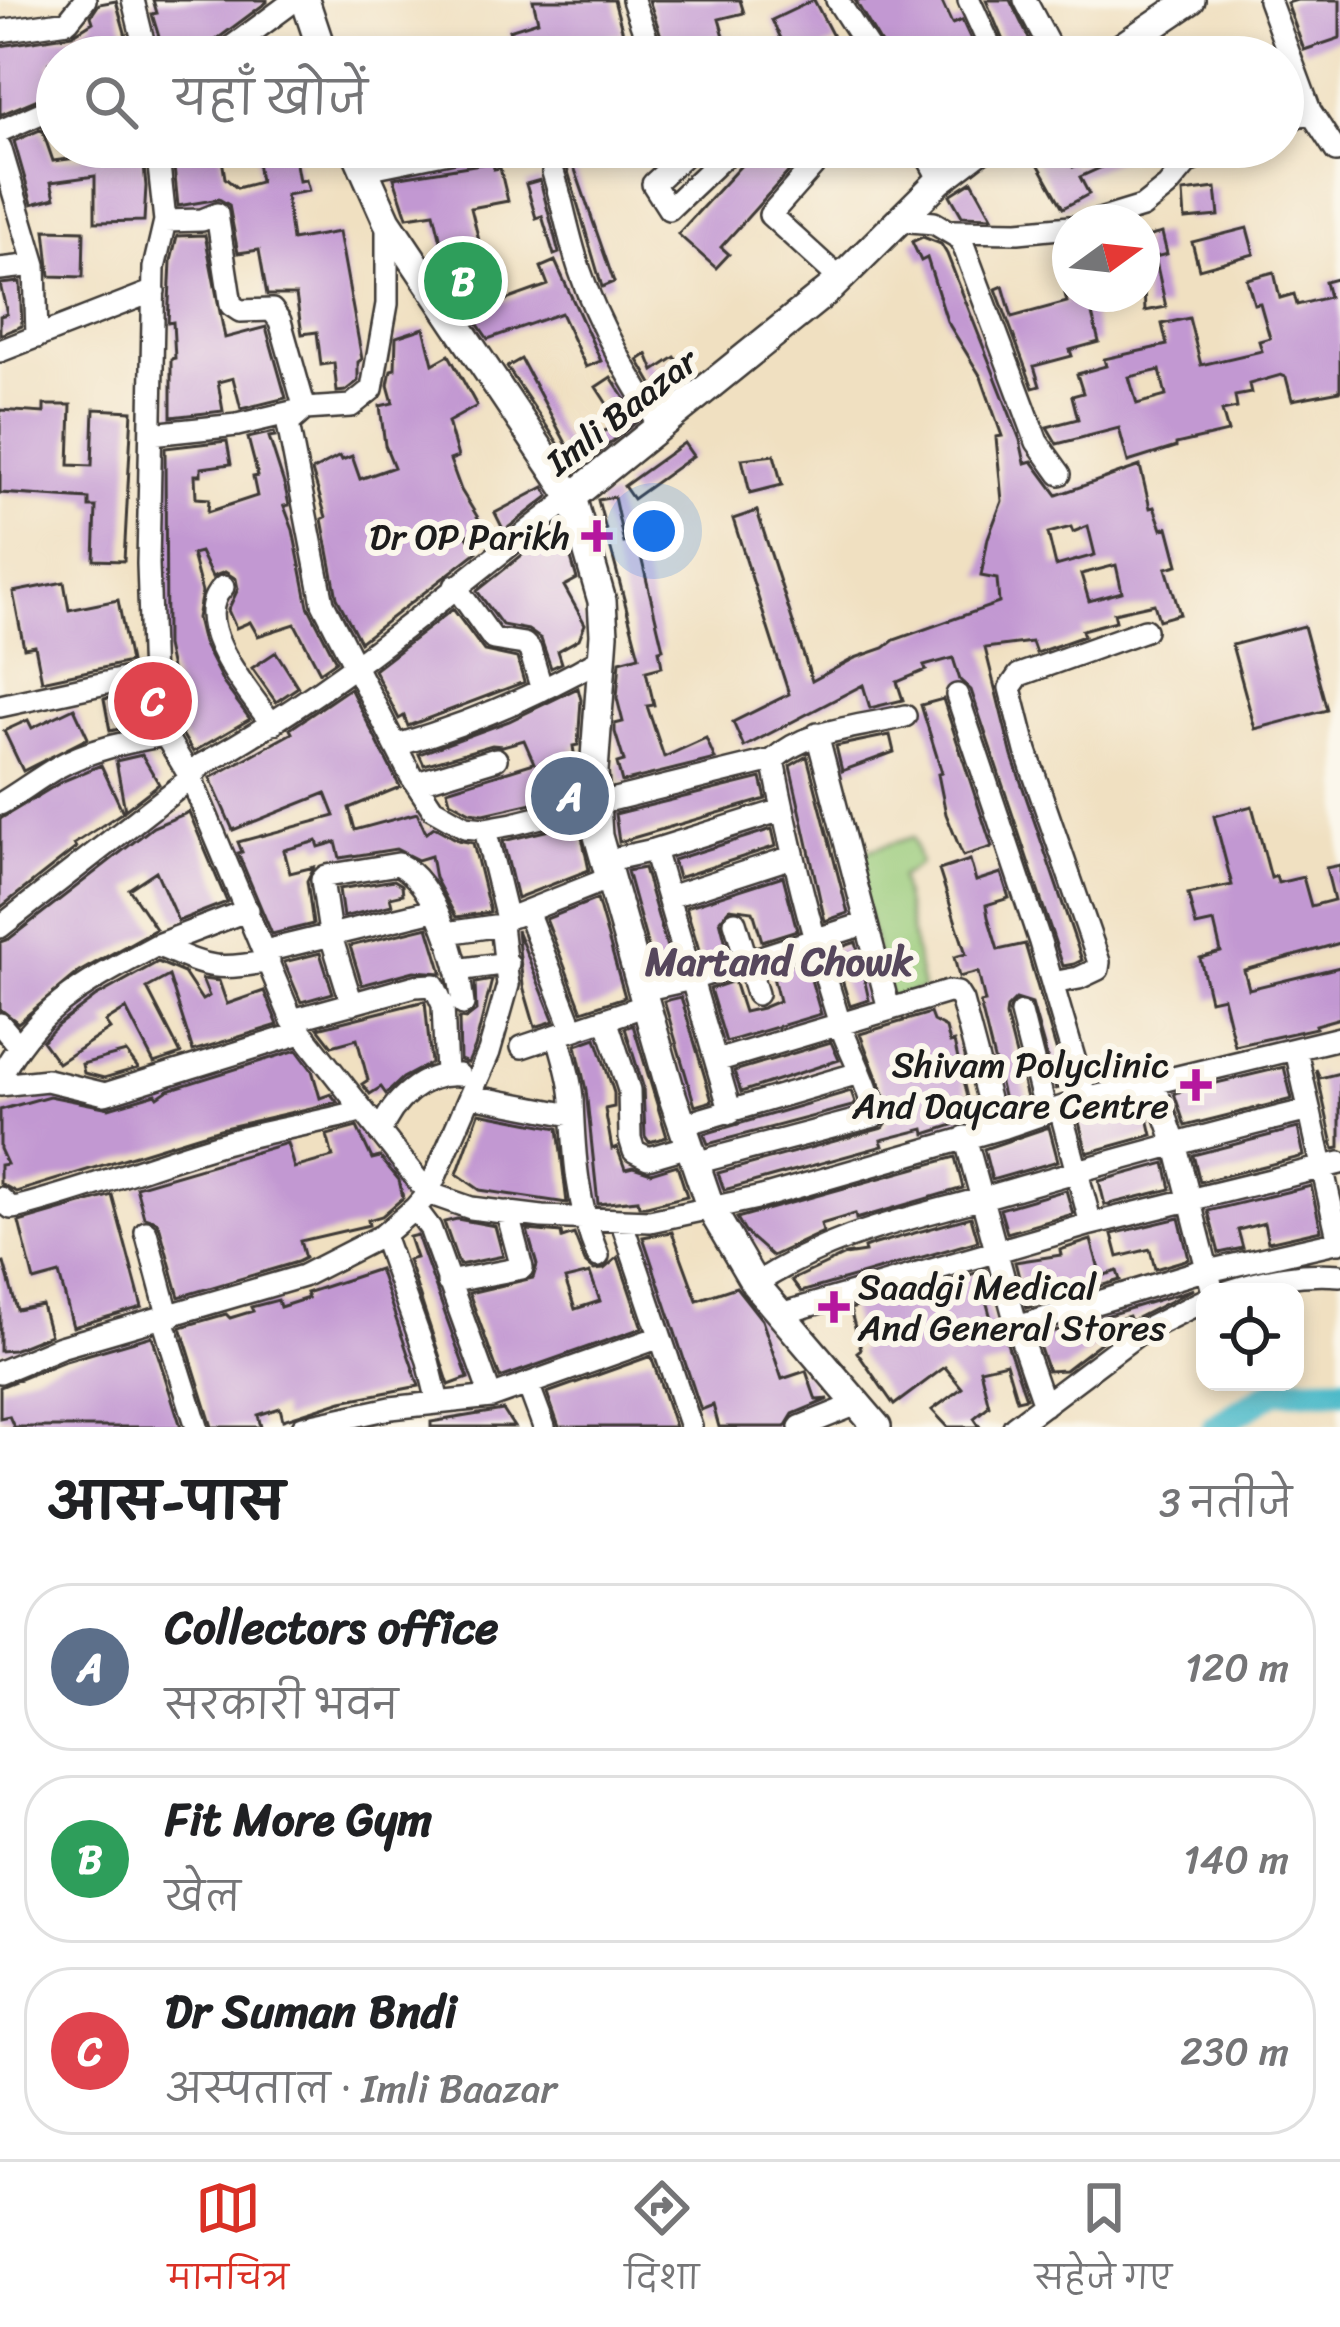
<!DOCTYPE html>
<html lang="hi">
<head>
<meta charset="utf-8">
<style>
  :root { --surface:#fff; --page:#f6f6f6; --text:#202124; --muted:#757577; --line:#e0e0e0; --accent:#d93025 }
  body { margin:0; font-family:Sriracha,"Playpen Sans Deva",sans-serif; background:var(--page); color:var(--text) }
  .controls { position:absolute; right:36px; bottom:36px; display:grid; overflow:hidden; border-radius:24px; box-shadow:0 6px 18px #0003 }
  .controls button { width:108px; height:108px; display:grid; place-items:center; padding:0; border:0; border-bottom:3px solid var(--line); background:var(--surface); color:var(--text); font:60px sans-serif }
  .compass { position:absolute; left:1052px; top:204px; width:108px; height:108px; border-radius:50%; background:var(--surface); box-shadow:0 6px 18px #0003; rotate:75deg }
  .you { position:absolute; left:654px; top:531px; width:42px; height:42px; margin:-30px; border:9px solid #fff; border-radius:50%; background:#1a73e8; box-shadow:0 0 0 18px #1a73e833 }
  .badge { display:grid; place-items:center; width:78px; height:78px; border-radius:50%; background:var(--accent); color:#fff; font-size:39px; font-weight:700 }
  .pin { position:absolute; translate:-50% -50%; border:6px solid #fff; box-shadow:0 3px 12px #0006 }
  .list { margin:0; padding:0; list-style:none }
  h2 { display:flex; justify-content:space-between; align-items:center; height:156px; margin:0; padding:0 48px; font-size:51px }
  h2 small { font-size:39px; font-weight:400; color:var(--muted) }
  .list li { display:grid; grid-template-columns:78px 1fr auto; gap:36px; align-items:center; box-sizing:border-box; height:168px; margin:0 24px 24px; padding:0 24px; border:3px solid var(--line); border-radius:48px }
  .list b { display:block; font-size:45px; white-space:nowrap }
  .list p { margin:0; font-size:39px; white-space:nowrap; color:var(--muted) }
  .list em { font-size:39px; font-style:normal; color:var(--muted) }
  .icon { flex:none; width:66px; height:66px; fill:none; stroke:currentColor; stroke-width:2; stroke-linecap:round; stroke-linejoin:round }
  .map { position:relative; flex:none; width:1340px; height:1427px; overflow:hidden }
  .search { position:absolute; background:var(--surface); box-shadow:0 6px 18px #0003; left:36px; right:36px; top:36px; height:132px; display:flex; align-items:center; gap:30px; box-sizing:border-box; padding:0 42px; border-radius:66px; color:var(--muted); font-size:45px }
  .sheet { height:732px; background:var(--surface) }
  nav { display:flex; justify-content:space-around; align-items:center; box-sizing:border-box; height:168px; border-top:3px solid var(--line); background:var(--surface); font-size:33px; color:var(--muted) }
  nav a { display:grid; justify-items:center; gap:6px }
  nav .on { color:var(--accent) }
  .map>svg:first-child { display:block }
</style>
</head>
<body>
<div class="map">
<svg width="1340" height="1427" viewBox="0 0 1340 1427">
  <rect width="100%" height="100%" fill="#fbf7ec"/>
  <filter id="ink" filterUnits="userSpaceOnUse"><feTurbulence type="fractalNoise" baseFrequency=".00833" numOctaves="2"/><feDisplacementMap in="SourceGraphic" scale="24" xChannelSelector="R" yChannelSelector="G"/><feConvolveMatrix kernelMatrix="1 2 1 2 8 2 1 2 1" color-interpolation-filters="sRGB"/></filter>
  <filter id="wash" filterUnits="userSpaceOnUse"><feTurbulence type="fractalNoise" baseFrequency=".004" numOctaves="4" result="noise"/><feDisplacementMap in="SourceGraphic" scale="48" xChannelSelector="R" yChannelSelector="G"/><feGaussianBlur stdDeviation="2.7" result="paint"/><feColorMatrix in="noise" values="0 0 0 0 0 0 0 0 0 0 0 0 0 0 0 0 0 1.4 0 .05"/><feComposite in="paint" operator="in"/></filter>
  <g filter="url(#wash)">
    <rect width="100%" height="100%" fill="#f0e0c1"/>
    <path fill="#9acb7a" stroke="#5b744b" stroke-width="3" d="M913 837 920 864 900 877 923 989 889 999 853 855Z"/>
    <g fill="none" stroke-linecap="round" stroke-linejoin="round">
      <path stroke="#4ebac9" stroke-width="27" d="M1215 1427 1276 1390 1340 1389"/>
    </g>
    <g id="blocks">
      <path fill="#c298d2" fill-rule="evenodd" d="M153 0H267V2L209 45 203 57H165L152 14 157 13Z
        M533 0H614L623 33 595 41 600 57H517L509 30 538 21Z
        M649 0H740L744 13 719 19 730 57H668Z
        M814 0 836 42 807 57H790L772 20Z
        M855 0H941L952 24 962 20 979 57H889Z
        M986 0H1010L1038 57H1010Z
        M1297 0H1340V38L1304 50 1287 3Z
        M116 1 132 57H54L56 62 49 63 57 91 0 115V46L72 35 93 22 91 16 99 4Z
        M42 129 53 161 84 157 82 147H142L146 186 144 221 95 222V176L51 182 55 198 32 204 14 141Z
        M172 147H220L225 178 237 188 260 182 255 147H293L299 181 306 180 309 191 286 195 292 240 339 232 362 359 358 362V381L345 391 337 392 334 363 321 365 317 332 302 334 296 295H267L259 250 238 253 229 205 219 199 178 206Z
        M544 147H598L599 152 571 158 614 282 602 287 567 168 558 158 547 159Z
        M758 147H796L801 158 721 247 729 254 716 268 678 234Z
        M1037 147H1063L1073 167 1117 147 1122 158 1080 177 1089 194 1063 208 1032 153Z
        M493 162 494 169 500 168 508 201 471 208 483 257 447 265 434 213 407 217 394 178Z
        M540 180 559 253 554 255 542 216 536 218 526 184Z
        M972 181 992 217 962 216 950 195Z
        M1216 188 1219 216 1185 219 1183 192Z
        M1247 228 1254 254 1199 269 1192 242Z
        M45 230 84 231 83 277 50 276Z
        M1162 233 1167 254 1155 257 1166 307 1145 311 1142 238Z
        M205 235 225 338 266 327 286 398 241 409 233 378 218 382 223 411 171 417V359L175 358 173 322 168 323 171 261 177 236Z
        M923 237 941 244 947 254 1020 440 1025 463 1032 461 1057 495 1140 466 1150 508 1154 507 1162 529 1168 527 1178 565 1166 568 1180 614 1159 620 1154 604 1114 613 1116 621 1082 630 1084 636 1036 653 1032 642 985 648 1012 756 1082 960 1074 964 1063 966 971 690 960 680 953 658 924 666 926 670 897 682 903 700 870 708 863 685 744 747 733 722 789 694 733 519 757 511 812 681 855 658 884 648 894 640 999 603 997 579 981 576 988 538 1002 501 996 437 1002 436 981 377 947 321 927 258 921 261 912 242ZM1088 526 1095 555 1056 566 1048 533 1071 527 1073 532ZM1116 565 1122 592 1089 601 1081 574Z
        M555 261 601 361 586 367 561 313 488 339 470 313 548 285 541 267Z
        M1274 272 1280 298 1294 294 1297 305 1329 297 1325 282 1340 278V391L1292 400 1286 377 1281 375 1249 384 1251 393 1235 396 1237 408 1222 411 1228 432 1176 444V447L1128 462 1119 428 1057 444 1047 427 1078 419 1072 396 1083 393 1077 374 1106 366 1104 359 1167 345 1162 324 1189 318 1201 365 1262 351 1259 341 1270 338 1260 303 1254 304 1247 279ZM1160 370 1166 396 1137 404 1129 377Z
        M20 282 22 326 0 335V316L7 314 0 284Z
        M1003 286 1012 317 1067 302 1065 294H1087L1099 342 1070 350 1072 356 1034 366 1040 386 1033 388 996 289Z
        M424 328 433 364 449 355 477 406 448 422 458 457 450 460 461 490 483 526 467 536 477 552 360 642 337 598 322 519 326 517 312 471 340 456 342 460 352 456 360 479 394 467 385 445 380 406 393 403 388 385 391 370 395 369 396 337Z
        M647 354 654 371 675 357 690 379 662 401 638 360Z
        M521 359 568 447 620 424 596 387 611 377 639 420 597 454 572 464 507 367Z
        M44 405H71L69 465 92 466 94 409 132 411 124 561 94 560 96 507H89V499L0 493V410L44 413Z
        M274 432 275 436 269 437 285 487 289 505 284 506 293 530 308 606 336 661 320 672 295 624 258 636 250 622 236 628 228 610 238 589 236 579 225 572 212 577 200 552 192 554 202 592 197 618 203 643 224 684 250 719 193 752 179 729 177 721 182 719 166 646 165 448 227 441 231 464 201 468V475H195L196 498 209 499 208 512 257 496 253 477 258 476 248 438Z
        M684 443 693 456 633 499 624 486Z
        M774 455 782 485 750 493 742 459Z
        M544 487 549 496 504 531 495 513Z
        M614 497 624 543 637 540 663 649 659 650 662 667 646 671 654 705 647 706 664 757 706 738 715 759 622 782 617 763 624 761 615 732V724L623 722 617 698 620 661 639 656 598 500Z
        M561 524 577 579 564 586 585 624 579 639 558 651 562 663 551 668 541 639 528 630 502 625 477 591Z
        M64 582 69 610 118 600 130 662 42 681 35 646 24 648 13 592Z
        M453 609 484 651 517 658 524 682 408 726 404 716 399 719 374 670Z
        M1304 626 1327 710 1255 729 1232 645Z
        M276 652 298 687 276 702 252 668Z
        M350 688 400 787 349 808 355 830 417 813 426 833 434 827 458 840 473 843 490 912 456 917 435 878 431 856 418 860 396 849 340 858 336 842 319 847 317 841 284 850 290 873 314 867 307 881 313 924 272 934 238 853 242 852 238 842 335 816 326 793 233 830 210 778 292 733 290 729Z
        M578 688 581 700 578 745 573 746 576 766 561 770 568 795 484 814 470 812 450 801 447 790 534 763 524 740 503 746 492 745 424 765 419 754 509 721Z
        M139 693 147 723 110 731 104 699Z
        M943 699 992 847 963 856 946 814 938 774 942 773 921 705Z
        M74 708 88 738 23 771 4 731 28 720 32 728Z
        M890 735 894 752 842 771 836 746Z
        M142 755 159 784 125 810 116 761Z
        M807 756 848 913 825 921 790 766Z
        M101 765 123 812 74 844 76 848 0 908V819L63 781Z
        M761 778 766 799 619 842 615 814Z
        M1252 806 1271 878 1276 876 1278 883 1303 877 1311 906 1334 900 1326 868 1340 865V943L1244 970 1249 989 1340 967V1018L1315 1025 1316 1028 1235 1046 1223 997 1210 1000 1200 958 1221 952 1214 922 1196 926 1188 894 1232 885 1214 816Z
        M189 812 227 902 178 921 156 871 129 889 156 929 79 972 18 1023 0 1009V942L9 939 153 827Z
        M579 823 589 870 517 898 503 841Z
        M772 829 776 846 678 878 673 860Z
        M970 860 976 881 1001 873 1009 898 986 905 988 917 998 950 1025 944 1067 1086 1056 1089 1032 1004 1016 999 1007 1008 1006 1016 1027 1098 1005 1104 980 1003 985 1002 978 972 959 977 954 957 966 954 939 870Z
        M644 868 673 968 655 972 627 871Z
        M783 876 797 930 762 941 753 911 730 908 720 920 728 952 702 960 686 907Z
        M394 880 402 885 403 894 390 897 392 905 343 917 339 889Z
        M597 899 625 997 582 1011 546 919Z
        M428 927 442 973 414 971 362 985 350 946Z
        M517 930 554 1021 535 1027 523 986Z
        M856 942 869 1000 850 1006 833 950Z
        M320 953 333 993 301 1002 284 962Z
        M805 959 821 1014 726 1042 710 989 734 981 744 1012 762 1008 779 1001 771 969Z
        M158 962 184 973 202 1000 209 996 202 979 219 981 227 1004 264 991 278 1025 193 1051 169 976 147 988 181 1054 154 1063 126 1009 105 1022 110 1029 58 1063 42 1041 58 1025 95 997Z
        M492 980 475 1047 468 1063 460 1060 459 1018 466 1019 476 1011 475 983Z
        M681 997 712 1101 695 1106 664 1001Z
        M425 1001 431 1063 403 1078 386 1094 381 1087 370 1094 362 1084 368 1080 357 1039 332 1046 318 1028Z
        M930 1013 933 1021 946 1028 950 1043 954 1042 972 1119 925 1134 924 1129 881 1140 883 1146 724 1190 718 1173 883 1128 889 1119 886 1101 860 1034Z
        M633 1025 667 1137 649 1142 645 1136 643 1086 625 1028Z
        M596 1038 614 1093V1107L605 1109 612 1149 617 1147 625 1169 633 1167 651 1173 677 1165 687 1196 647 1206H639L638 1200 598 1204 586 1090 576 1045Z
        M831 1042 839 1060 741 1092 734 1071Z
        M297 1050 312 1070 320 1098 331 1094 337 1102 220 1129 16 1192 0 1183V1165L7 1164 0 1149V1110L49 1096 109 1108 156 1094 158 1097 168 1090Z
        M126 1052 138 1068 104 1078 84 1073 82 1064Z
        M1284 1067 1292 1099 1185 1126 1174 1093Z
        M1316 1069 1320 1078 1340 1073V1148L1334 1149Z
        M851 1091 856 1105 708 1144 704 1134Z
        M1144 1101 1152 1135 1087 1153 1078 1118Z
        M479 1113 558 1128 567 1203 480 1190 457 1174Z
        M357 1127 372 1159 380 1157 399 1180 403 1198 382 1216 368 1220 369 1225 300 1241 305 1258 297 1262 179 1297 160 1228 156 1221 144 1217 136 1187 287 1143 294 1168 333 1157 327 1135Z
        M1049 1127 1058 1161 992 1180 984 1149Z
        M1298 1128 1304 1156 1200 1182 1193 1155Z
        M955 1157 963 1188 856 1219 855 1214 821 1224 823 1232 772 1256 745 1232 737 1218Z
        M1165 1163 1171 1189 1105 1205 1099 1181Z
        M1311 1186 1321 1230 1268 1242 1264 1223 1238 1230 1243 1248 1219 1253 1208 1211Z
        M1066 1190 1073 1214 1007 1233 1000 1209Z
        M112 1195 142 1307 73 1327 59 1274 34 1281 19 1222Z
        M971 1217 978 1241 801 1292 792 1280 845 1255 865 1252 864 1248 872 1245Z
        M1179 1218 1189 1259 1155 1269 1150 1249 1118 1257 1112 1234Z
        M457 1219 495 1226 503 1256 459 1265 444 1222Z
        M527 1230 561 1233 562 1238 574 1234 585 1262 594 1270 604 1269 618 1257 642 1328 500 1378 469 1293 533 1278 537 1265ZM590 1273 600 1301 575 1309 565 1279Z
        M672 1232 697 1300 736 1287 762 1320 782 1379 806 1371 816 1400 829 1399 793 1414 785 1427H719L713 1405 701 1410 643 1237Z
        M417 1235 468 1378 449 1385 408 1260 416 1258 409 1237Z
        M1091 1240 1101 1276 1117 1271 1120 1280 1027 1308 1015 1262 1061 1255 1060 1250Z
        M4 1263 17 1310 42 1305 50 1335 13 1350 0 1351V1264Z
        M379 1269 419 1386 342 1401 283 1420 280 1408 258 1415 261 1427H212L181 1327 226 1314 230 1318 253 1311 251 1307 278 1300 280 1307 308 1298 306 1293Z
        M986 1270 992 1291 984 1293 995 1333 1003 1332 1026 1398 1017 1400 1006 1363 980 1369 989 1406 974 1418 980 1427H948L932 1410 962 1388 945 1367 894 1405 857 1352 861 1349 850 1309Z
        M1194 1289 1131 1321 1129 1316 1104 1323 1108 1337 1065 1370 1048 1371 1036 1337Z
        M152 1336 181 1427H14L9 1416 0 1418V1387L62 1362Z
        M651 1356 675 1427H559L547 1393Z
        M503 1410 514 1427H431V1422Z"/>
    </g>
  </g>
  <g filter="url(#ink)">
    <use href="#blocks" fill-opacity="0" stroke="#3c3935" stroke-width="3"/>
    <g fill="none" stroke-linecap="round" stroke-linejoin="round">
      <g stroke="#3c3935" stroke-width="26">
        <path id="minor" d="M133 0 147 57
          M633 0 653 57
          M837 0 874 57
          M969 0 995 57
          M1025 0 1055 57
          M1269 0 1310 111 1336 151 1340 149
          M0 31 68 21 85 0
          M218 57 295 0
          M1283 122 1310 111
          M0 131 57 106
          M0 147 35 265 37 337
          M157 147 165 221 154 268 148 564 152 681 165 735 191 778 292 1020 428 1193 471 1208 542 1217 650 1221 762 1197 1005 1127 1086 1099 1340 1038
          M689 147 690 150 653 184 669 209 734 147
          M811 147 822 156 770 215 839 278
          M922 147 940 180
          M361 170 463 149 497 147
          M553 172C563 204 569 239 580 271 599 327 630 378 661 428
          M899 220 934 223 961 239 1037 442 1060 474
          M165 221 202 220 217 214 231 305 240 311 272 310 280 321 305 409 288 424 323 603 411 776 433 809 465 827 485 829 513 824 773 760C809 728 859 728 905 716
          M1093 222 1142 207 1167 187 1188 162 1223 147
          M953 231 1018 232 1070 227
          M0 269 35 265
          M0 351 154 291
          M151 434 237 425 305 409 351 406 372 389 387 304V222
          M455 586 493 639 524 644 530 650 542 690
          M223 587C187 622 249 692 272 724
          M957 695 1040 942 1086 1099
          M0 706 152 673
          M817 734 889 1009
          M398 745C469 724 538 695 602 658
          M417 783 496 759
          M0 804C19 793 37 779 56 768 90 749 128 742 165 735
          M654 850 731 1113
          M604 861 654 850 782 810
          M669 897 792 857
          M527 911 573 1029
          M514 916 610 878
          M735 922 757 994
          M0 927 191 778 201 765C336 692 450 590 572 497
          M447 933 501 925
          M157 945 248 910
          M265 951 434 910
          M457 970 508 963
          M1052 983 1079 978 1098 969 1099 962 1026 751 1010 688 1019 675 1145 630
          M642 990 692 979 864 924
          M352 1004 330 933 322 880 326 876 398 864C436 883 459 962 463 1004
          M1021 1013 1046 1112
          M606 1019 629 1090 630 1138 634 1151 648 1158 689 1146
          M292 1020 415 986 434 985 443 1005 446 1074
          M0 1024 17 1044
          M558 1036C563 1056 571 1079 572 1100 574 1154 577 1206 598 1256
          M522 1047 647 1005
          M1296 1050 1339 1242
          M716 1061 948 992 957 993 962 1001 996 1129
          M0 1078C35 1007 90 981 157 945 208 967 213 972 269 961
          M1154 1083 1175 1143 1213 1292
          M0 1085 47 1080 105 1094 301 1033
          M471 1096 571 1115
          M1060 1109 1091 1224
          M682 1125 859 1073
          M380 1133C392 1100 424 1072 459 1075
          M965 1137 1017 1327 1044 1405
          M695 1163 874 1116C869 1084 849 1052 839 1021 812 935 790 848 773 760
          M0 1198 11 1208 19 1207C89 1189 155 1163 224 1143 269 1130 315 1124 360 1111
          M415 1208 430 1228 491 1397
          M622 1223 691 1427
          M146 1232 169 1318
          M383 1235 428 1361 438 1402
          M1208 1271 1340 1241
          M448 1282 522 1268 507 1212
          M755 1284C835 1233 898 1222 987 1197 1094 1166 1201 1136 1309 1110
          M1227 1292C1266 1279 1299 1272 1340 1275
          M780 1314 1091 1224 1340 1163
          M163 1319 197 1427
          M1017 1327 1207 1269
          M0 1372 60 1347 303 1276 383 1235 415 1208 428 1193 489 1052 508 985 501 925 507 919 485 829
          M528 1384 544 1427
          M303 1427 391 1408 491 1397 660 1337
          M800 1427 857 1404
          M1014 1427 1139 1333 1205 1300"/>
      </g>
      <g stroke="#3c3935" stroke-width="32">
        <path id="major" d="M305 0 324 57
          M1107 57 1191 0
          M354 147 387 221 572 497 602 601 604 634 594 771 598 836 671 1092 711 1209 755 1284 877 1427
          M572 497 832 287 940 180 983 147"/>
      </g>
      <use href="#minor" stroke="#fff" stroke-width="21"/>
      <use href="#major" stroke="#fff" stroke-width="27"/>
    </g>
  </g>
  <g fill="#b5179e" stroke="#fbf7ec" stroke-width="4.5">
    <path d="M591 518h12v12h12v12h-12v12h-12v-12h-12v-12h12z"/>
    <path d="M1190 1067h12v12h12v12h-12v12h-12v-12h-12v-12h12z"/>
    <path d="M828 1289h12v12h12v12h-12v12h-12v-12h-12v-12h12z"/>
  </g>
  <g text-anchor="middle" stroke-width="12" stroke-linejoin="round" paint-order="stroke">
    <g font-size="36" fill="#1c1c1c" stroke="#fbf7ec">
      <text transform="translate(621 411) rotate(-38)" y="13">Imli Baazar</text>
    </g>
    <g font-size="36" fill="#1c1c1c" stroke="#fbf7ec" text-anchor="end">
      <text x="570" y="549">Dr OP Parikh</text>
      <text x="1169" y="1077">Shivam Polyclinic<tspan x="1169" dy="41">And Daycare Centre</tspan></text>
      <text x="858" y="1299" text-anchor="start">Saadgi Medical<tspan x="858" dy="41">And General Stores</tspan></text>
    </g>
    <g font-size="39" font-weight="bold" fill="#56475c" stroke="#fbf7ec">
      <text x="779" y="975">Martand Chowk</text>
    </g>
  </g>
</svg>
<div class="controls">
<button><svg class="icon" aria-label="locate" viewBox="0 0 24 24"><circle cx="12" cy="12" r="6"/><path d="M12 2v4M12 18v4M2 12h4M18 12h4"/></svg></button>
</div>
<svg class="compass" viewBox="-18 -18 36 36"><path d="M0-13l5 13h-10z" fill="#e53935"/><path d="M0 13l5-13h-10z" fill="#757577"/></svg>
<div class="you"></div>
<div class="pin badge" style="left:570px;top:796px;background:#5c6f8a">A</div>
<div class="pin badge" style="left:463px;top:281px;background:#2e9e5b">B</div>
<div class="pin badge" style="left:153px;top:701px;background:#e0444e">C</div>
<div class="search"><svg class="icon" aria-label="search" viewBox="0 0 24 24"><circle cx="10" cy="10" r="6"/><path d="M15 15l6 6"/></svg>यहाँ खोजें</div>
</div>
<section class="sheet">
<h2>आस-पास<small>3 नतीजे</small></h2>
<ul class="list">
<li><span class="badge" style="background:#5c6f8a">A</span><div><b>Collectors office</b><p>सरकारी भवन</p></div><em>120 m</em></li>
<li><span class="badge" style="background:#2e9e5b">B</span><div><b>Fit More Gym</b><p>खेल</p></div><em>140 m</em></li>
<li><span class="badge" style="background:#e0444e">C</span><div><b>Dr Suman Bndi</b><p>अस्पताल · Imli Baazar</p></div><em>230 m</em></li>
</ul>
</section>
<nav>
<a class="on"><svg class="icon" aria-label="map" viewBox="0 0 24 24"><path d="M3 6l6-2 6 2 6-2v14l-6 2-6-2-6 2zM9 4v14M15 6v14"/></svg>मानचित्र</a>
<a><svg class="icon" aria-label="directions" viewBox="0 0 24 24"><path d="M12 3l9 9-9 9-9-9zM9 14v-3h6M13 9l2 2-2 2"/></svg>दिशा</a>
<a><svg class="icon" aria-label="saved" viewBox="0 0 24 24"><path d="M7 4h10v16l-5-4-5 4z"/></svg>सहेजे गए</a>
</nav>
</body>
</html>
